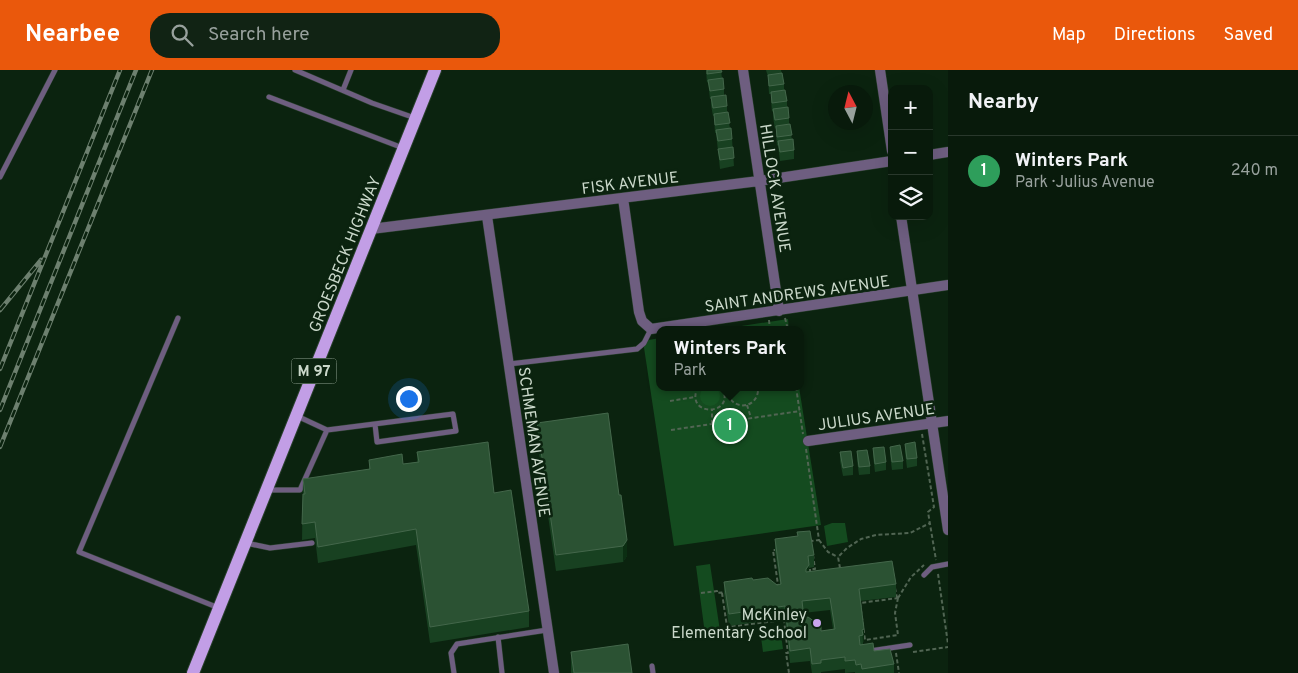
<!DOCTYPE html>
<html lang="en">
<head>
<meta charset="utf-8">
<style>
  :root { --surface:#081a0b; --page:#112314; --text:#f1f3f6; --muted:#98a19d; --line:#29382c; --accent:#ea580c }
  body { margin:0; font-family:Overpass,sans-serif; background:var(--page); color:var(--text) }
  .controls { position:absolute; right:15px; top:15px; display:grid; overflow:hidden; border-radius:10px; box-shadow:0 5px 20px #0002 }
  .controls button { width:45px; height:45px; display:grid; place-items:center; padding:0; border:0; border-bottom:1px solid var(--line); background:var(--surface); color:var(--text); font:25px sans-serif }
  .compass { position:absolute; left:828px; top:15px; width:45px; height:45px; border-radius:50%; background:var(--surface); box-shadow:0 5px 20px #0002; rotate:353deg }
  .you { position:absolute; left:408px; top:328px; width:18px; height:18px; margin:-12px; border:4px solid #fff; border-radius:50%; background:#1a73e8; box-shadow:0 0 0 8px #1a73e833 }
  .badge { display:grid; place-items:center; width:32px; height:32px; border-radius:50%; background:var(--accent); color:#fff; font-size:16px; font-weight:700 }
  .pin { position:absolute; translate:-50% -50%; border:2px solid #fff; box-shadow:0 1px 5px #0006 }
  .popup { position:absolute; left:656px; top:256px; width:148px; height:65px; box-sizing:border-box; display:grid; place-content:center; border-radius:10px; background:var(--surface); filter:drop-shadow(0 1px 4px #0005); font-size:16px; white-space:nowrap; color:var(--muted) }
  .popup b { font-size:19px; color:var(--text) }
  .popup::after { content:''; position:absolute; left:50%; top:100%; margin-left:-10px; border:10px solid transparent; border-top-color:var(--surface) }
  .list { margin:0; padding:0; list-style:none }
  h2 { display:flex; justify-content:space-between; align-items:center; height:65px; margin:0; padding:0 20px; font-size:21px }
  h2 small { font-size:16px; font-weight:400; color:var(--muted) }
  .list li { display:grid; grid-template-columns:32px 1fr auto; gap:15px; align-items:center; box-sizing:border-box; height:70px; padding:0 20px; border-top:1px solid var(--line) }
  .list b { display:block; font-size:19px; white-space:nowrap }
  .list p { margin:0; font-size:16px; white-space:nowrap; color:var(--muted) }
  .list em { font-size:16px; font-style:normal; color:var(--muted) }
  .icon { flex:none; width:28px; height:28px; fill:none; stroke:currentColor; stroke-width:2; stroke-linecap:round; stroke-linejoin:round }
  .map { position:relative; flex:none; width:948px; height:603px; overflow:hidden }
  header { display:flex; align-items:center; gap:30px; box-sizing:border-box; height:70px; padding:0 25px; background:var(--accent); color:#fff }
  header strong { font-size:24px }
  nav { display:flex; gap:28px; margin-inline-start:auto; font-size:18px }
  .search { width:350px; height:45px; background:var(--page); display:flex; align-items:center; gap:12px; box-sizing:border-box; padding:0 18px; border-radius:20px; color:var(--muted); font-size:19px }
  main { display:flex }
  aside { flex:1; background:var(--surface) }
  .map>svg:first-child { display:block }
</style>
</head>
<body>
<header>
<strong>Nearbee</strong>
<div class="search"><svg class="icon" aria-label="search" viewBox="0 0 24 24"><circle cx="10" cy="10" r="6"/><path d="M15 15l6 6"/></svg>Search here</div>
<nav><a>Map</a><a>Directions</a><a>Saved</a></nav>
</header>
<main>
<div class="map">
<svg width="948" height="603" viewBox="0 0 948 603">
  <rect width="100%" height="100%" fill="#0b230f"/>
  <path fill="#144b1f" d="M788 249 789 260H715Z
    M660 268V317H799L821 455 674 476 643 271Z
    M832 453H845L848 472 827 476 824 456Z
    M710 494 720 561 705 564 696 496Z
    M781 564 783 579 763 582 761 567Z"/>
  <path fill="#165423" d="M700 326a10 10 0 1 1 20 0a10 10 0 1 1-20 0Z"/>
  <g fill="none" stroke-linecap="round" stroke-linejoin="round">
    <g stroke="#2a402d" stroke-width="6">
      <path id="service" d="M295 0 372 33 415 48
        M343 20 351 0
        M269 27 403 78
        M0 107 55 0
        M178 248 79 482 219 538
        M509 294 637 279 644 273 651 259
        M327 360 335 359 453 344 456 361 377 372 375 354
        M268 420H300L327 360 297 346
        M246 473 270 478 312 473
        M924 505 932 497 948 494
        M498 567 502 603
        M870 581 910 575
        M652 596 653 603
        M454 603 451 583 457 574 547 560"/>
    </g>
    <g stroke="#2a402d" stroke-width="11">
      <path id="minor" d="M743 0 779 241
        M880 0 892 81
        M929 85 948 82
        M623 128 639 242 642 251 651 259 948 215
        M487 146 554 603
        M901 146 948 460
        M371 159 759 111 892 91
        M808 371 948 351"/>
    </g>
    <g stroke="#2a402d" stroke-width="14">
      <path id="primary" d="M193 603 435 0"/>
    </g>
    <path stroke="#516553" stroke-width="2" stroke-dasharray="4 2.5" stroke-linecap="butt" d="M785 248 788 260
      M769 250 770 260
      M698 317C683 347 737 347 722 317
      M728 317C726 342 760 341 758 317
      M796 317 803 364
      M670 331 695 327
      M747 335 751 348
      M712 354V340
      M671 360 800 341
      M922 364 934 437 928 442 936 490
      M806 379 819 470 811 471
      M819 470 828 482 838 487
      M840 498 838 487 847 478 861 469 876 465 910 463 930 453
      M810 503V499H815L813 485
      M938 504 948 574
      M775 515H778L773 480H776
      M895 518 897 528
      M701 523 717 521V523L726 522
      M722 523 727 557 784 550 788 583H786L789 603
      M898 528 895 543 898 565 865 570 860 533Z
      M898 528 911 507 924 495
      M913 582 948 577
      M896 583 899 603"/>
    <use href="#service" stroke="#6e5e80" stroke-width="5"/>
    <use href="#minor" stroke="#6e5e80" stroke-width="10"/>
    <use href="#primary" stroke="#c29ee6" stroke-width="12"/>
    <g stroke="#6d806f" stroke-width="4.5">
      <path id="rail" d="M0 240 41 190
        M0 299 120 0
        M0 340 136 0
        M0 377 152 0"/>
    </g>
    <use href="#rail" stroke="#0b230f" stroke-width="2.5" stroke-dasharray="8" stroke-linecap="butt"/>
  </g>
  <path fill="#184121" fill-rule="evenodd" d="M706 0H721L722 8 724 19V25L727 36V42L732 69 734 96 720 99 716 63H715L714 46H713L711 35V29H710L708 12 707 13Z
    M766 0H781L784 14V20L787 31V37L789 48V54L794 80V89L780 91 778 75 777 76 776 64V58L775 59 773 47V41L772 42 771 30V24H769L768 7Z
    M608 343 627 486 623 492 556 501 537 369V353Z
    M905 374 917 388V396L907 398 905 382Z
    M890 377 903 391V399L892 400 890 385Z
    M873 378 886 392V400L875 402 873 386Z
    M857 381 870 396V404L859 405 857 390Z
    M417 382 494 423 529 541V557L430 573 416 475 318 493 315 468 302 470 303 409 369 399V390L403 394 417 392Z
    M840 382 853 396V405L843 406 840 391Z
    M775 469 814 485V497L809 498V501L896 514V527L860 531 864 571 863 572V575L894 594V603H855V602L845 603V599L821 602V603H812L810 591 790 593 785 548 729 556 724 524V512L753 510 777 515 780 514 775 481ZM830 540 833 559 821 561 804 548 803 543Z
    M571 582 632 603H571Z"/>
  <path fill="#0b2e12" d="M627 470V486L623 492V476Z
    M809 495V507L806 511V499Z
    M864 559V571L863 572 862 560Z"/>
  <path fill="#2b5233" stroke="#44674b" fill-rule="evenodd" d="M707 0H721L722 2 707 4Z
    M782 3 784 14 769 16 768 5Z
    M723 8 724 19 710 21 708 10Z
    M785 20 787 31 772 33 771 22Z
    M726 25 727 36 713 38 711 27Z
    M788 37 789 48 775 50 773 39Z
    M728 42 730 53 715 55 714 44Z
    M790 54 792 65 777 67 776 56Z
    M731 58 732 69 718 71 716 60Z
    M793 69 794 80 780 82 778 71Z
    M733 77 734 88 720 90 718 79Z
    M608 343 619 425H621L627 470 623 476 556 485 537 353Z
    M488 372 494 423 511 420 529 541 430 557 416 459 318 477 315 452 302 454 303 424H305L303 409 370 399 369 390 402 384 403 394 419 392 417 382Z
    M915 372 917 388 907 389 905 374Z
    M900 375 903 391 892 392 890 377Z
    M884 377 886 392 875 394 873 378Z
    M867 380 870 396 859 397 857 381Z
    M851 381 853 396 843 398 840 382Z
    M810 461 814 485 808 486 809 495 806 499V502L892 491 896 514 859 519 864 559 862 560 863 565 859 566 860 575 873 573 874 581 890 579 894 594 862 599 861 594 856 595 855 590 845 591V587L821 590V593L812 594 810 578 790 581 785 536 729 544 724 512 752 508 753 510 768 508 777 515 781 514 775 469 798 466 797 462ZM830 528 835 559 821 561V556L808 547 804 548 802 531Z
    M628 574 632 603H574L571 582Z"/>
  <circle fill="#c9a5ee" stroke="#0b230f" stroke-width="2" cx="817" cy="553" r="5"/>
  <g text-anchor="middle" stroke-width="5" stroke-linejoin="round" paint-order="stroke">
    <rect fill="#0b230f" stroke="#91a292" stroke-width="1" x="291.5" y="288.5" width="45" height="25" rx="4"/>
    <g font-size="15" font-weight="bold" fill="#cad8ca">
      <text x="314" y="306">M 97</text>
    </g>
    <g font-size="16" fill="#cad8ca" stroke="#0b230f">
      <text transform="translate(630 112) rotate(-7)" y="6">FISK AVENUE</text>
      <text transform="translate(776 118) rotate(81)" y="6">HILLOCK AVENUE</text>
      <text transform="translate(344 184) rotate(-68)" y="6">GROESBECK HIGHWAY</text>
      <text transform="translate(797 223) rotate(-8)" y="6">SAINT ANDREWS AVENUE</text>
      <text transform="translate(876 346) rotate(-8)" y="6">JULIUS AVENUE</text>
      <text transform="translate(535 372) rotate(82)" y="6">SCHMEMAN AVENUE</text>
    </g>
    <g font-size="16" fill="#cad8ca" stroke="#0b230f" text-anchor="end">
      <text x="807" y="550">McKinley<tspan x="807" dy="18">Elementary School</tspan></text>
    </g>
  </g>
</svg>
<div class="controls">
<button>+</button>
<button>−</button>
<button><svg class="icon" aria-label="layers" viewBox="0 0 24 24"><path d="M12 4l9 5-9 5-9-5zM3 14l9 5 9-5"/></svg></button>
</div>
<svg class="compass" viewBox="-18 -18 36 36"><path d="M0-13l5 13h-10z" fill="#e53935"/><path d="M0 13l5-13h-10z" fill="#98a19d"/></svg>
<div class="you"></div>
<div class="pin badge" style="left:730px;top:356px;background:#2e9e5b">1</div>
<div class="popup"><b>Winters Park</b>Park</div>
</div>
<aside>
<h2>Nearby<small></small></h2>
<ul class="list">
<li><span class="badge" style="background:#2e9e5b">1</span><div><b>Winters Park</b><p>Park · Julius Avenue</p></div><em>240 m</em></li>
</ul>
</aside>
</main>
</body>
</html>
